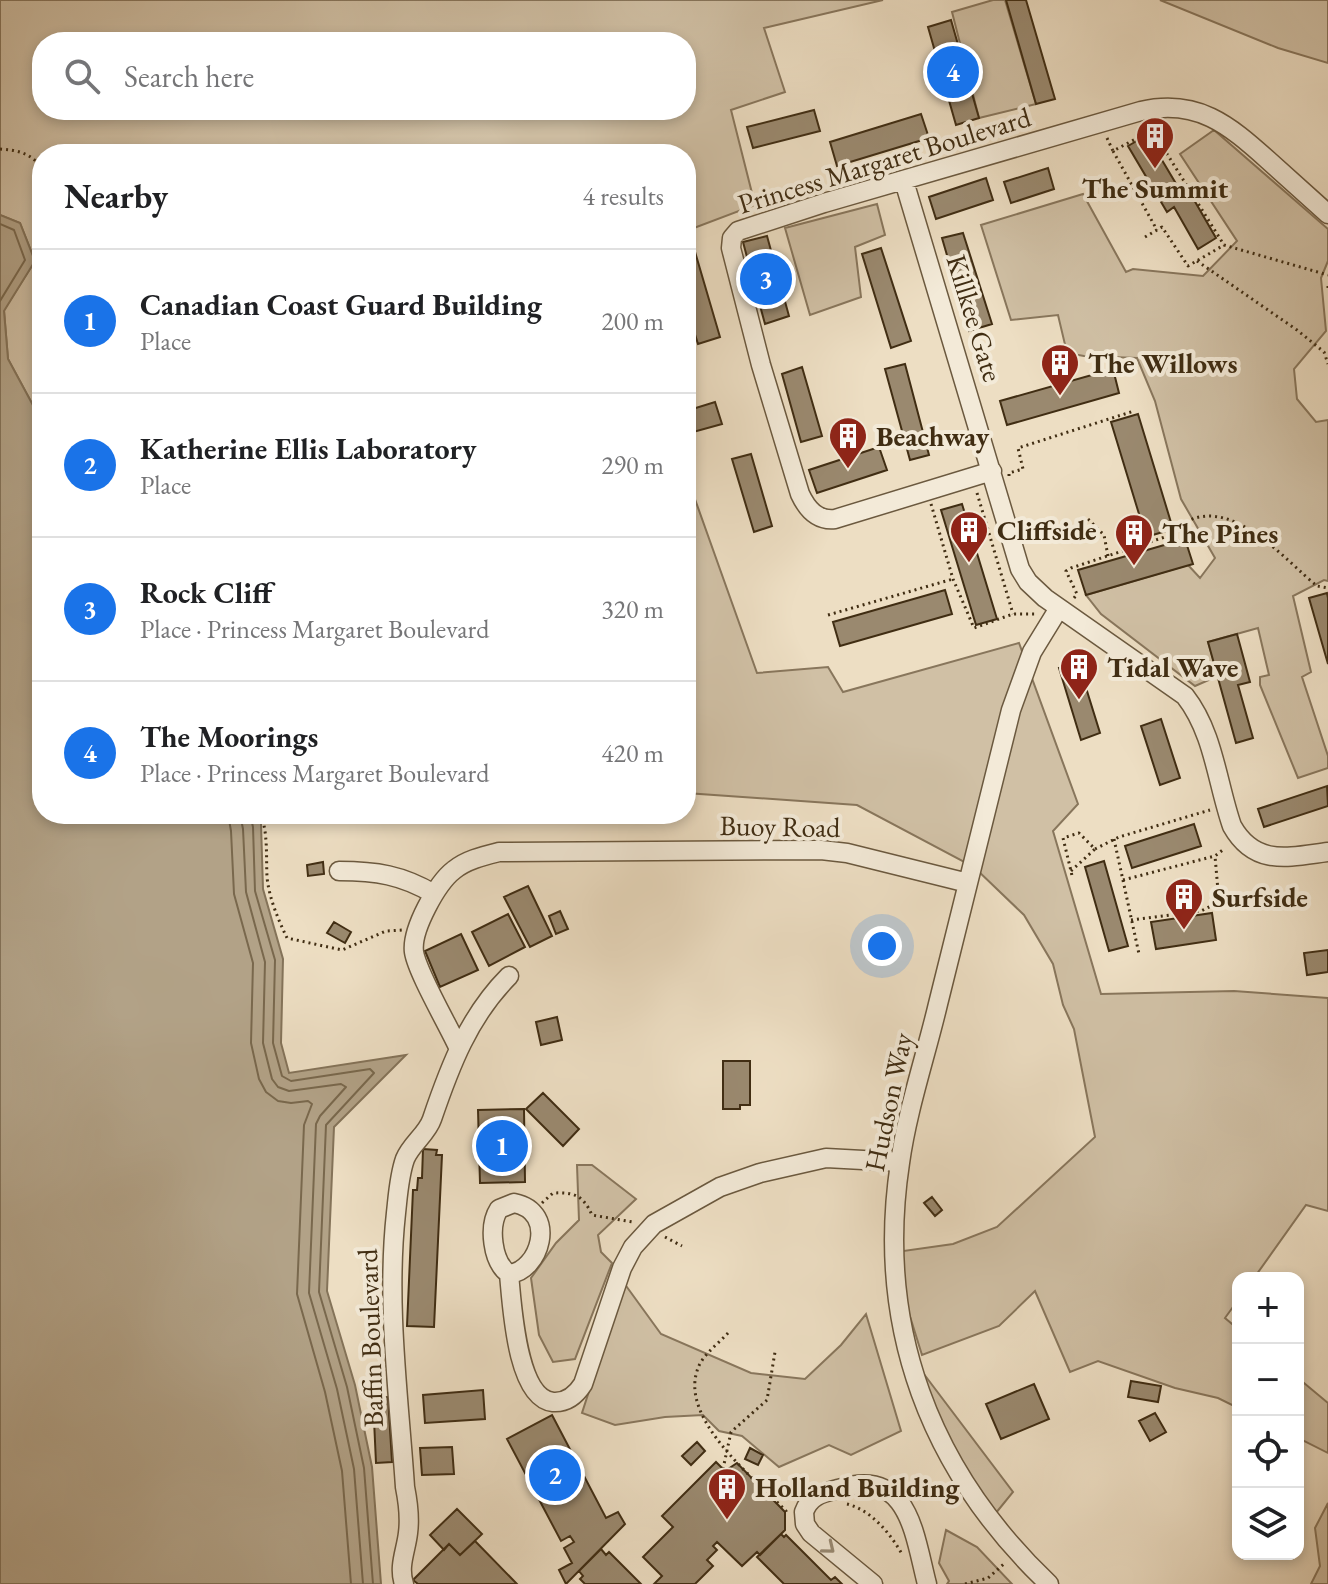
<!DOCTYPE html>
<html lang="en">
<head>
<meta charset="utf-8">
<style>
  :root { --surface:#fff; --page:#f6f6f6; --text:#202124; --muted:#757577; --line:#e0e0e0; --accent:#1a73e8 }
  body { margin:0; font-family:"EB Garamond",serif; background:var(--page); color:var(--text) }
  .controls { position:absolute; right:24px; bottom:24px; display:grid; overflow:hidden; border-radius:16px; box-shadow:0 4px 12px #0003 }
  .controls button { width:72px; height:72px; display:grid; place-items:center; padding:0; border:0; border-bottom:2px solid var(--line); background:var(--surface); color:var(--text); font:40px sans-serif }
  .you { position:absolute; left:882px; top:946px; width:28px; height:28px; margin:-20px; border:6px solid #fff; border-radius:50%; background:#1a73e8; box-shadow:0 0 0 12px #1a73e833 }
  .badge { display:grid; place-items:center; width:52px; height:52px; border-radius:50%; background:var(--accent); color:#fff; font-size:26px; font-weight:700 }
  .pin { position:absolute; translate:-50% -50%; border:4px solid #fff; box-shadow:0 2px 8px #0006 }
  .list { margin:0; padding:0; list-style:none }
  h2 { display:flex; justify-content:space-between; align-items:center; height:104px; margin:0; padding:0 32px; font-size:34px }
  h2 small { font-size:26px; font-weight:400; color:var(--muted) }
  .list li { display:grid; grid-template-columns:52px 1fr auto; gap:24px; align-items:center; box-sizing:border-box; height:144px; padding:0 32px; border-top:2px solid var(--line) }
  .list b { display:block; font-size:30px; white-space:nowrap }
  .list p { margin:0; font-size:26px; white-space:nowrap; color:var(--muted) }
  .list em { font-size:26px; font-style:normal; color:var(--muted) }
  .icon { flex:none; width:44px; height:44px; fill:none; stroke:currentColor; stroke-width:2; stroke-linecap:round; stroke-linejoin:round }
  .map { position:relative; flex:none; width:1328px; height:1584px; overflow:hidden }
  .search { position:absolute; background:var(--surface); box-shadow:0 4px 12px #0003; left:32px; top:32px; width:664px; height:88px; display:flex; align-items:center; gap:20px; box-sizing:border-box; padding:0 28px; border-radius:32px; color:var(--muted); font-size:30px }
  .panel { position:absolute; background:var(--surface); box-shadow:0 4px 12px #0003; left:32px; top:144px; width:664px; height:680px; border-radius:32px }
  .map>svg:first-child { display:block }
</style>
</head>
<body>
<div class="map">
<svg width="1328" height="1584" viewBox="0 0 1328 1584">
  <rect width="100%" height="100%" fill="#eddec3"/>
  <filter id="stains"><feTurbulence type="fractalNoise" baseFrequency=".0025" numOctaves="4"/><feColorMatrix values="0 0 0 0 .2 0 0 0 0 .09 0 0 0 0 .02 0 0 0 .5 -.17"/></filter>
  <radialGradient id="worn" r=".72"><stop offset=".6" stop-color="#630" stop-opacity="0"/><stop offset="1" stop-color="#630" stop-opacity=".3"/></radialGradient>
  <path fill="#d0c0a5" stroke="#88765c" stroke-width="2" fill-rule="evenodd" d="M0 0H883L764 28 785 92 731 110 755 205 686 231V154H42V422L8 359 4 310 35 261 20 223 0 215ZM42 42H686V110H42Z
    M993 0H1005L1036 104 979 118 952 12Z
    M1160 0H1328V63L1278 48Z
    M1214 130 1328 229V261L1321 278 1326 331 1294 369 1297 399 1316 422 1328 420V581L1324 580 1293 596 1311 672 1302 677 1328 756V768L1298 778 1260 685V677L1269 675 1258 628 1208 642 1218 676 1195 686 1101 614 1086 595 1188 565 1200 578 1215 558 1181 499 1155 401 1137 358 1084 356 1067 353 1058 315 1011 320 981 225 1083 194 1126 272 1133 269 1203 276 1237 241 1180 154Z
    M877 204 885 235 855 247 861 297 810 315 785 228Z
    M686 474 757 673 828 667 843 692 1019 643 1078 804 1053 831 1101 994 1234 991 1328 998V1211L1306 1205 1254 1278H1238V1300L1225 1318 1238 1329V1408L1218 1398 1175 1388 1098 1361 1070 1372 1035 1291 999 1326 922 1355 908 1310 896 1252 953 1244 997 1227 1095 1137 1074 1029 1063 1005 1053 964 1024 915 974 867 857 805 686 793Z
    M577 1165H592L636 1199 598 1235 601 1252 612 1263 575 1359 553 1362 539 1335 531 1278 556 1243 579 1220Z
    M624 1283 661 1334 751 1373 805 1379 841 1345 866 1314 901 1431 851 1455 829 1445 779 1467 742 1436 719 1431 703 1415 665 1417 615 1425 582 1413Z
    M908 1353 1013 1492 991 1519 964 1482Z
    M1298 1378 1328 1403V1453L1298 1438Z
    M1328 1503V1584H1311L1320 1566 1315 1528Z
    M946 1530 977 1547 1012 1584H947L949 1581 939 1563Z"/>
  <path fill="#b2a287" stroke="#847359" stroke-width="2" d="M0 215 20 223 35 261 4 311 8 359 42 422V814H257L261 824 263 889 283 959 281 1043 289 1073 406 1055 334 1127 327 1291 355 1385 372 1467 381 1584H0Z"/>
  <g fill="none" stroke-linecap="round" stroke-linejoin="round">
    <path stroke="#79684d" stroke-width="2" d="M0 224 14 230 25 260 0 301
      M228 814 231 831 234 894 253 963 251 1043 259 1079 266 1092 278 1101 291 1103 308 1101 312 1104 304 1125 297 1294 325 1392 342 1471 351 1584
      M240 814 243 829 246 892 265 962 263 1043 272 1079 278 1087 289 1091 341 1084 346 1087 320 1116 316 1124 309 1293 337 1389 354 1469 363 1584
      M250 814 253 827 255 891 275 960 273 1043 282 1076 291 1081 370 1069 374 1073 326 1125 319 1292 347 1387 364 1468 373 1584"/>
  </g>
  <path fill="#9a896f" stroke="#402d13" stroke-width="2" d="M1006 0H1026L1055 99 1036 104Z
    M951 20 979 118 956 125 928 27Z
    M814 110 820 131 753 148 747 127Z
    M921 114 929 138 837 166 830 142Z
    M1147 135 1184 197 1190 193 1216 238 1198 249 1174 207 1167 212 1128 146Z
    M1048 168 1054 189 1011 203 1004 182Z
    M986 178 993 200 936 219 929 197Z
    M963 233 992 324 969 331 942 238Z
    M767 236 789 316 765 324 743 242Z
    M693 245 720 337 698 344 686 306V247Z
    M881 248 911 341 891 348 862 254Z
    M905 364 929 455 910 460 885 369Z
    M802 367 822 436 801 442 782 374Z
    M1113 369 1119 393 1007 425 1000 401Z
    M715 402 722 424 686 434V411Z
    M1138 414 1173 529 1146 537 1111 422Z
    M879 447 887 470 817 493 809 470Z
    M751 454 772 526 754 532 732 459Z
    M962 504 997 619 976 625 941 510Z
    M1185 539 1193 564 1086 595 1078 570Z
    M945 590 952 614 840 646 833 622Z
    M1327 593 1328 598V664L1309 598Z
    M1237 634 1250 682 1238 685 1253 738 1236 743 1208 642Z
    M1078 662 1100 733 1081 740 1059 668Z
    M1161 719 1180 778 1160 785 1141 726Z
    M1327 786 1328 806 1264 827 1258 809Z
    M1194 824 1201 846 1132 868 1125 846Z
    M1104 861 1128 946 1109 951 1085 867Z
    M323 862 324 874 308 876 307 865Z
    M528 886 552 936 530 947 504 897Z
    M560 911 568 929 556 934 549 916Z
    M1212 913 1216 940 1156 949 1151 922Z
    M508 914 525 947 489 966 472 932Z
    M334 922 351 932 345 943 327 933Z
    M461 934 478 970 440 987 425 951Z
    M1328 950V972L1307 975 1304 953Z
    M557 1017 562 1040 541 1045 536 1022Z
    M723 1061H750V1105H740V1109H723Z
    M543 1093 579 1129 563 1146 526 1109Z
    M524 1109 525 1182 480 1183 478 1110Z
    M423 1149 437 1150 436 1155H442L434 1327 407 1326 413 1190H417L418 1178H422Z
    M932 1197 942 1210 935 1216 924 1203Z
    M1131 1381 1161 1386 1158 1402 1128 1397Z
    M1034 1384 1049 1419 1001 1439 986 1404Z
    M483 1390 485 1419 425 1423 423 1395Z
    M388 1397 392 1462 376 1463 373 1398Z
    M1155 1413 1166 1432 1150 1441 1139 1421Z
    M552 1415 606 1518 618 1512 625 1524 566 1584 559 1570 572 1563 564 1548 574 1542 570 1536 561 1541 507 1439Z
    M697 1442 705 1451 691 1465 682 1456Z
    M452 1447 454 1474 422 1475 420 1448Z
    M750 1448 763 1455 758 1465 745 1459Z
    M716 1462 725 1471 737 1463 785 1512V1530L760 1555 757 1552 742 1566 717 1542 713 1546 717 1550 707 1560 713 1566 695 1584H654L662 1576 643 1557 673 1527 662 1516Z
    M457 1509 482 1534 460 1555 449 1544 444 1550 430 1535Z
    M781 1534 784 1537 786 1535 831 1580 835 1577 842 1584H784L757 1557Z
    M475 1541 517 1584H418L413 1580 449 1544 460 1555Z
    M601 1549 606 1555 609 1552 641 1584H585L580 1579 583 1576 579 1571Z"/>
  <g fill="none" stroke-linecap="round" stroke-linejoin="round">
    <g stroke="#6b593f" stroke-width="21">
      <path id="minor" d="M904 181 1020 569 1028 582 1045 598 1185 696C1214 733 1217 783 1232 826 1255 867 1289 857 1328 852
        M992 471 835 519C817 521 807 509 800 494L761 365 731 248 732 238 738 231 824 203 1141 111C1197 98 1229 125 1268 160 1288 178 1308 196 1328 214
        M339 871C376 871 402 875 434 894
        M458 1047C448 1025 417 972 414 952 411 930 437 883 454 870 466 860 483 856 499 852L821 850 847 853 968 883
        M514 1203C559 1212 539 1272 509 1274 492 1262 488 1226 499 1209Z
        M509 1274C512 1303 516 1398 553 1402 567 1403 576 1395 583 1384L622 1268 633 1247 654 1224 720 1187 760 1173 826 1158 900 1162
        M404 1584C398 1566 406 1551 408 1533 410 1518 408 1502 405 1487 399 1397 386 1304 396 1213 398 1195 399 1176 405 1159 411 1144 427 1134 432 1119 450 1066 469 1016 509 976
        M873 1584 811 1533 805 1524 804 1512C810 1495 823 1493 838 1489 909 1466 914 1534 927 1584
        M1049 1584C930 1471 875 1327 900 1163 907 1111 926 1055 938 1004 962 906 986 808 1011 710L1032 652 1059 608"/>
    </g>
    <path stroke="#402d13" stroke-width="3" stroke-dasharray="2 4" stroke-linecap="butt" d="M1107 138 1113 151 1149 132 1154 133 1224 245 1328 275
      M0 149C17 150 32 153 42 169
      M1113 151 1157 230
      M1145 237 1162 227 1188 266 1224 245
      M1197 261 1297 330 1324 352 1328 364
      M1328 286V290
      M1009 476V473L1023 469 1018 448 1134 411
      M977 493 1013 614
      M931 504 953 579 974 628 1013 614H1037
      M1088 519 1104 535 1108 556
      M1074 598 1077 594 1066 571 1071 568 1177 533C1181 529 1186 522 1190 520 1236 500 1286 561 1317 586L1328 588
      M828 615 953 579
      M261 814C268 835 266 855 267 877 269 898 278 919 287 938L342 950 386 931 402 930
      M1114 839 1139 954
      M1095 849 1119 837 1210 810
      M1071 871 1095 849 1079 833 1063 838 1071 871 1072 876
      M1123 880 1215 856 1224 849
      M1131 920 1201 911 1219 902 1215 856
      M542 1203 553 1193C574 1192 583 1195 592 1215L633 1222
      M665 1237 682 1246
      M728 1333C717 1345 701 1356 697 1371 681 1421 755 1479 786 1511L788 1515
      M723 1469 731 1432 767 1400 775 1352
      M847 1504C871 1510 890 1533 902 1554
      M965 1584 988 1578 1006 1562"/>
    <use href="#minor" stroke="#f3ead8" stroke-width="18"/>
  </g>
  <defs><path id="oneway-chevron" d="M-2-3.5L2.5 0L-2 3.5" fill="none" stroke-width="1.6" stroke-linecap="round" stroke-linejoin="round" transform="scale(2)"/></defs>
  <use stroke="#9a8c76" href="#oneway-chevron" transform="translate(829 1548) rotate(39)"/>
  <defs>
    <g id="building-pin" transform="scale(2)"><path d="M0 17L-7.5 6A9.5 9.5 0 1 1 7.5 6Z" fill="#8f2418" stroke="#f3ead8"/><path d="M-4-6H4V6H1V3H-1V6H-4ZM-2.5-4.3h1.7v1.8h-1.7ZM.8-4.3h1.7v1.8H.8ZM-2.5-1h1.7V.8h-1.7ZM.8-1h1.7V.8H.8Z" fill="#fff"/></g>
  </defs>
  <g fill-rule="evenodd">
    <use href="#building-pin" x="1155" y="136"/>
    <use href="#building-pin" x="1060" y="363"/>
    <use href="#building-pin" x="848" y="436"/>
    <use href="#building-pin" x="969" y="530"/>
    <use href="#building-pin" x="1134" y="533"/>
    <use href="#building-pin" x="1079" y="667"/>
    <use href="#building-pin" x="1184" y="897"/>
    <use href="#building-pin" x="727" y="1487"/>
  </g>
  <g text-anchor="middle" stroke-width="8" stroke-linejoin="round" paint-order="stroke">
    <g font-size="28" fill="#402d13" stroke="#f3ead8">
      <text transform="translate(884 160) rotate(-17)" y="10">Princess Margaret Boulevard</text>
      <text transform="translate(975 318) rotate(73)" y="10">Killkee Gate</text>
      <text transform="translate(780 826) rotate(1)" y="10">Buoy Road</text>
      <text transform="translate(888 1102) rotate(-78)" y="10">Hudson Way</text>
      <text transform="translate(370 1338) rotate(-92)" y="10">Baffin Boulevard</text>
    </g>
    <g font-size="28" font-weight="bold" fill="#402d13" stroke="#f3ead8" text-anchor="start">
      <text x="1155" y="198" text-anchor="middle">The Summit</text>
      <text x="1088" y="373">The Willows</text>
      <text x="876" y="446">Beachway</text>
      <text x="997" y="540">Cliffside</text>
      <text x="1162" y="543">The Pines</text>
      <text x="1107" y="677">Tidal Wave</text>
      <text x="1212" y="907">Surfside</text>
      <text x="755" y="1497">Holland Building</text>
    </g>
  </g>
  <rect width="100%" height="100%" filter="url(#stains)"/>
  <rect width="100%" height="100%" fill="url(#worn)"/>
</svg>
<div class="controls">
<button>+</button>
<button>−</button>
<button><svg class="icon" aria-label="locate" viewBox="0 0 24 24"><circle cx="12" cy="12" r="6"/><path d="M12 2v4M12 18v4M2 12h4M18 12h4"/></svg></button>
<button><svg class="icon" aria-label="layers" viewBox="0 0 24 24"><path d="M12 4l9 5-9 5-9-5zM3 14l9 5 9-5"/></svg></button>
</div>
<div class="you"></div>
<div class="pin badge" style="left:502px;top:1146px">1</div>
<div class="pin badge" style="left:555px;top:1475px">2</div>
<div class="pin badge" style="left:766px;top:279px">3</div>
<div class="pin badge" style="left:953px;top:72px">4</div>
<div class="search"><svg class="icon" aria-label="search" viewBox="0 0 24 24"><circle cx="10" cy="10" r="6"/><path d="M15 15l6 6"/></svg>Search here</div>
<section class="panel">
<h2>Nearby<small>4 results</small></h2>
<ul class="list">
<li><span class="badge">1</span><div><b>Canadian Coast Guard Building</b><p>Place</p></div><em>200 m</em></li>
<li><span class="badge">2</span><div><b>Katherine Ellis Laboratory</b><p>Place</p></div><em>290 m</em></li>
<li><span class="badge">3</span><div><b>Rock Cliff</b><p>Place · Princess Margaret Boulevard</p></div><em>320 m</em></li>
<li><span class="badge">4</span><div><b>The Moorings</b><p>Place · Princess Margaret Boulevard</p></div><em>420 m</em></li>
</ul>
</section>
</div>
</body>
</html>
